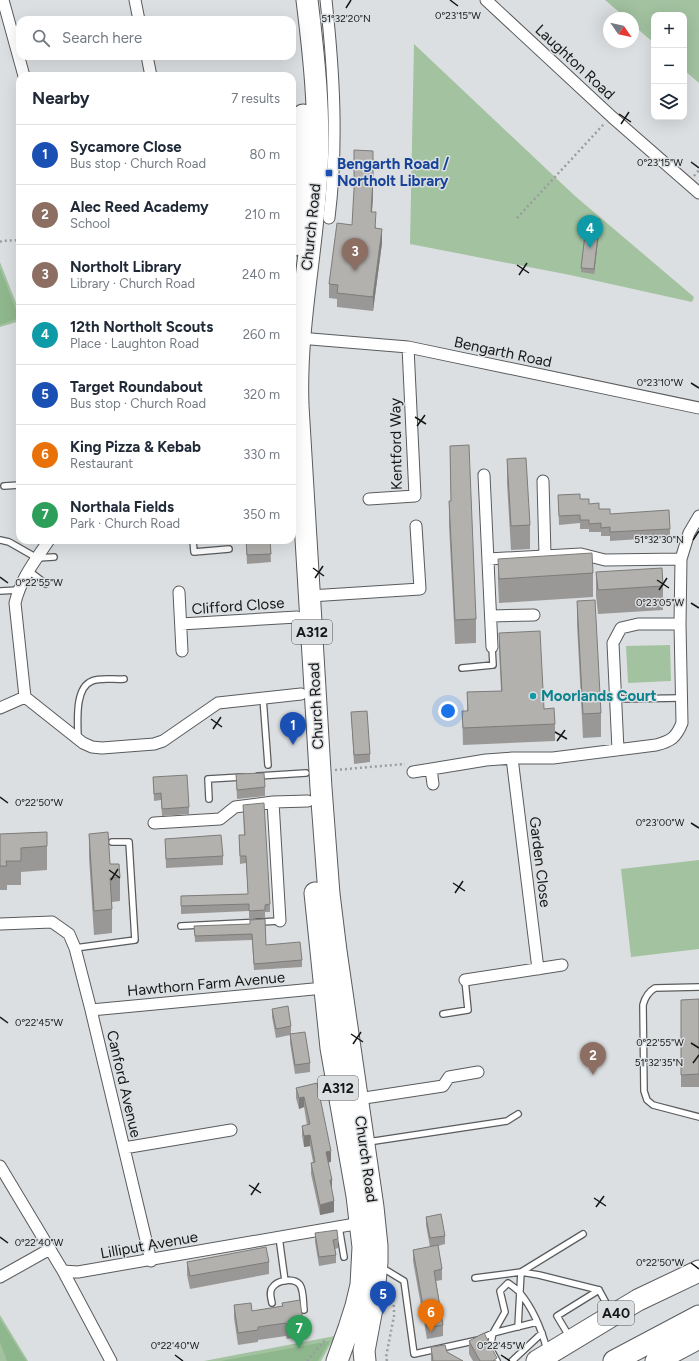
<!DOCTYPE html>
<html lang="en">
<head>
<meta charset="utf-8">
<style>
  :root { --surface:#fff; --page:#f6f6f7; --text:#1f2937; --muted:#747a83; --line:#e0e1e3; --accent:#4977ea }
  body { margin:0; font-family:Figtree,sans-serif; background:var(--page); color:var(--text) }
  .controls { position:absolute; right:12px; top:12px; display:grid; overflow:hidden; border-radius:8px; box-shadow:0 4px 16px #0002 }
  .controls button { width:36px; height:36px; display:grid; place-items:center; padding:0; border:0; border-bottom:1px solid var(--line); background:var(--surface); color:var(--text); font:20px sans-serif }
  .compass { position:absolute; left:603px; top:12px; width:36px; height:36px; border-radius:50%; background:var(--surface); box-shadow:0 4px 16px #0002; rotate:124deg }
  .you { position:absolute; left:448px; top:711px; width:14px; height:14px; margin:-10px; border:3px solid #fff; border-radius:50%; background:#1a73e8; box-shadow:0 0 0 6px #1a73e833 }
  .badge { display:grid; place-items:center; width:26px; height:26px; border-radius:50%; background:var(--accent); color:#fff; font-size:13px; font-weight:700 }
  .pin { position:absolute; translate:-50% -33px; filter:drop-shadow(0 1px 2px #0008) }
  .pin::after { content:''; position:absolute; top:21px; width:14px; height:12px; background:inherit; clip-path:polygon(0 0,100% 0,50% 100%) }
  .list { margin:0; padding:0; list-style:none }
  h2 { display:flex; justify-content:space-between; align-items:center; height:52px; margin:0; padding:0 16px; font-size:17px }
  h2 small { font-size:13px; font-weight:400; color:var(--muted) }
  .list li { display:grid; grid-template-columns:26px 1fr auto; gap:12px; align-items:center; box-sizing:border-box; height:60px; padding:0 16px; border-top:1px solid var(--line) }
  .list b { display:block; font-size:15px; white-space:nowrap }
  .list p { margin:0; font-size:13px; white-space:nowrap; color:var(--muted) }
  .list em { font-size:13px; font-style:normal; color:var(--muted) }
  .icon { flex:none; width:22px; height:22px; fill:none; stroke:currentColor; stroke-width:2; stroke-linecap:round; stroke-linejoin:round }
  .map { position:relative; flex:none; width:699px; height:1361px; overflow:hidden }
  .search { position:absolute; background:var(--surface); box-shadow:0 4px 16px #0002; left:16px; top:16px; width:280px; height:44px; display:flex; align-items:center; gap:10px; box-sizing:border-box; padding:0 14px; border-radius:12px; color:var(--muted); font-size:15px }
  .panel { position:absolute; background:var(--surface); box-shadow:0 4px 16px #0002; left:16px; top:72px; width:280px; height:472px; border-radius:12px }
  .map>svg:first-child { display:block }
</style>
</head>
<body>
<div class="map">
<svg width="699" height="1361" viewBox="0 0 699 1361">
  <rect width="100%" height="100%" fill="#dcdfe1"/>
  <path fill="#a2c2a0" d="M605 0H699V83L684 70V15H654V43L633 25V18H626Z
    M414 44 575 196 694 297 692 302 570 275 410 244Z
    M0 262 20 313V321L0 327Z
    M670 645 671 681 628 683 626 646Z
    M699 860V949L631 957 621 869Z
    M0 1315 28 1361H0Z
    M335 1336 321 1361H204Z"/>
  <path fill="#8fb78d" d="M0 268 19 318 0 325Z
    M0 1319 26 1361H7L0 1342Z
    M330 1341 318 1361H221Z"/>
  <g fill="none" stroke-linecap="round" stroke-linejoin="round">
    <g stroke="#595b5d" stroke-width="8">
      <path id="lane" d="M4 486 20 485
        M0 540 9 542 37 558 54 557
        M193 540 194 552 229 549
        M29 571 46 584
        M0 591 18 590
        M462 668 493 665 492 647
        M263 698 268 765
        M616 699 682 698
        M78 739C78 723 74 688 92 681 101 677 114 680 124 679
        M258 776 306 773
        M209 799 208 779 242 777
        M181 926 280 921
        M75 948 135 940 129 842H112
        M699 987 655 988C648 992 645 997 643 1005L644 1091 647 1100 653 1105 699 1117
        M443 1014 468 1010 465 980
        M368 1142 507 1121 518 1114
        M339 1227 344 1257
        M279 1237 285 1281
        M381 1267 404 1281 414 1354 478 1340 493 1333 537 1322
        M521 1272 583 1234
        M475 1278 521 1272 539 1275 599 1290
        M272 1303C271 1298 269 1292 272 1288 277 1280 294 1277 300 1285 304 1291 303 1303 304 1310
        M518 1327 521 1272
        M569 1336 557 1316 599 1290 611 1312
        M497 1361 490 1348 493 1333 505 1312 500 1291 508 1283C512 1286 517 1289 520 1293 533 1309 542 1331 547 1350
        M512 1361 542 1333"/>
    </g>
    <g stroke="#595b5d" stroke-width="13">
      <path id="street" d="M3 0 24 76
        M135 0 139 20
        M326 0C334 73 338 145 329 218
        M486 0 612 117 699 193
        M147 56 151 76
        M299 338 408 347 699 408
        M484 475 492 647
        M543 481 545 555
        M369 499 415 496 408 347
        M49 540C35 561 21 578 15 603L25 697 83 743 92 747 102 748 154 744 163 741 218 703 301 694
        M488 559 581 554 605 560 681 559
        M179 592 182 651
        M310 596 420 589 416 526
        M491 616 534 615
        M181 624 297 617
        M0 708 25 697
        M618 750 613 643 621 628 638 624H680
        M512 758 538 969
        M431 769 433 784
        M413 772 486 760 512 758H553L656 745C671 741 676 738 682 723L680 624 681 559 689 533 699 516
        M273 802 280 921
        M154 823 220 819 235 807 273 802 308 801
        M0 924 52 922 69 934 75 948 91 1010 151 1261
        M465 980 562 965
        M91 1010 324 988
        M358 1099 443 1086 449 1077 478 1072
        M124 1148 231 1130
        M0 1166 63 1271 78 1272 361 1223
        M63 1271 111 1361
        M0 1277 50 1249"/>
    </g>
    <g stroke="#595b5d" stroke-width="23">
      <path id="highway" d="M307 0C314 56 320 113 317 170 313 249 295 326 298 406L321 788 329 894 336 951 373 1207 377 1246V1262L373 1303 364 1351 365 1361
        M292 246 302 169 303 115
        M315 893 331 1048 357 1196 363 1247 361 1285 356 1306 349 1328 337 1361
        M537 1361 638 1300 699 1271
        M614 1361 699 1316
        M656 1361 699 1338"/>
    </g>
    <path stroke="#9a9c9d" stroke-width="2.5" stroke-dasharray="2 3" stroke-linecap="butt" d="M694 176 699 170
      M517 218 604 124
      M0 242 2 241 20 240
      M335 770 405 764
      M307 1361 326 1339
      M387 1361 386 1357 394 1316V1308L392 1287"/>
    <use href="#lane" stroke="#fff" stroke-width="5.5"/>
    <use href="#street" stroke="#fff" stroke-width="11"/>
    <use href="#highway" stroke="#fff" stroke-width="21"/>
  </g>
  <path fill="#9a9896" d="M373 195 372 212 376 228 382 243 373 311 337 307V299L329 298V284L352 225Z
    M600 223 594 274 581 272V268Z
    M450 446 476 619V643L455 644 449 525V501H451Z
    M507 459 530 525V549L511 550 507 483Z
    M558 495 580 499 599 509 610 514 670 529V537L610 541V536H601V532H589V529H580V523L559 525Z
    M241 540H270L271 562 247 564 246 543H241Z
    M498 559 593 573V597L499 603 498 583Z
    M596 572 663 586V610L598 614 596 596Z
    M577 601 601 713V737L583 738 577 625Z
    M499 633 544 709 555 724V741L463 745 462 711H467V692L501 691 499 650Z
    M351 712 370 754V762L354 764Z
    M236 774 265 787V796L237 799Z
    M153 777 189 807V814L162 816 161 800 154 801Z
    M243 805 270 904V912H265V918H249V911L181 914V896L248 894 246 863 240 864 239 835H244Z
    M47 832V870L21 872V885H7V890H0V834Z
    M89 834 110 864 120 877V901L112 902V933L94 935 89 858Z
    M165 839 223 856V865L166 868Z
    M250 924 266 945 302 960V967L254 970 252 940 195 942 194 926Z
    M699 999V1087H681V1000Z
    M272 1009 291 1026V1034L310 1063V1072L295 1074 290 1043V1035L276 1038 272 1017Z
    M317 1083 331 1162H328L334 1212 320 1215 311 1174V1163L313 1162 310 1146 304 1147 302 1136V1126L307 1125 304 1107 299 1109 296 1098V1088Z
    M426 1217 445 1236V1244L438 1246 442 1269V1280L436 1281 443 1325V1336L427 1339 413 1261V1250L430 1247 426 1225Z
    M315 1233 338 1239V1248L335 1249 336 1255V1263L319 1266 315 1242Z
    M187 1262H269V1274L190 1289 187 1275Z
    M282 1303 303 1323V1336L287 1339 286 1336 258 1340V1342L238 1345 234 1318V1305L252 1311 282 1306Z
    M469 1341 497 1361H473L469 1354Z
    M431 1347 447 1352 463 1361H431Z"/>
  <path fill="#7d7c7a" d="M373 151V195L371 226V212Z
    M600 219V223L594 274V269Z
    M382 229V243L373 311V297Z
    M304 1097V1107L299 1109V1098Z
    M310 1135V1146L304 1147V1136Z
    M331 1151V1162L326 1163V1152Z
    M330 1180H332V1190Z
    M334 1201V1212L320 1215V1205Z"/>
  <path fill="#b3b1ae" stroke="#7d7c7a" d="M354 150 373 151V180L371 212H376L375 228 382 229 373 297 337 293 338 285 329 284 337 223 352 225 354 189Z
    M587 218 600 219 594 269 581 268Z
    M469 445 476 619 455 620 449 501H451L450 446Z
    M526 458 530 525 511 526 507 459Z
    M580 494V499H589V504L599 503V509H610V514L669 510 670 529 610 532V527L601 528V523L589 524V520H580V515L559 516 558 495Z
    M246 540H270L271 554 247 555Z
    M592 553 593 573 499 579 498 559Z
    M662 568 663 586 598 590 596 572Z
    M595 600 601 713 583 714 577 601Z
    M540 631 544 709 554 708 555 724 463 728 462 711H468L467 692 502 691 499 633Z
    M367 711 370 754 354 755 351 712Z
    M264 773 265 787 237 790 236 774Z
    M187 775 189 807 162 809 161 793 154 794 153 777Z
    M264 803 270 904 265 905V910L249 911V904L181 906V896L248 894 246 856H240L239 835H245L243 805Z
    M47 832V846L21 848V861H6L7 866H0V834Z
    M108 832 110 864H119L120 877 110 878 112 909 94 911 89 834Z
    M221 835 223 856 166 859 165 839Z
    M265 919 266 945 300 942 302 960 254 964 252 934 195 936 194 926 250 924V920Z
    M699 999V1074L681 1075V1000Z
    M288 1006 291 1026 276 1029 272 1009Z
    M305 1032 310 1063 295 1065 290 1034Z
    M317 1083 331 1151 326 1152 332 1180H330L334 1201 320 1205 311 1163 315 1162 310 1135 304 1136 302 1126 310 1124 304 1097 299 1098 296 1088Z
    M441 1214 445 1236 430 1238 426 1217Z
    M337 1230 338 1239 333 1240 336 1255 319 1257 315 1233Z
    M438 1245 442 1269 434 1271 443 1325 427 1328 413 1250Z
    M266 1247 269 1262 190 1276 187 1262Z
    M300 1300 303 1323 287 1326 286 1323 258 1327V1330L238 1333 234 1305 251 1303 252 1311 283 1306 282 1303Z
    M484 1333 497 1358 493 1361H480L469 1341Z
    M445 1345 447 1352 463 1361H433L431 1347Z"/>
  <path fill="none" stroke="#151616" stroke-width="1.5" d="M450 0 458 6M346 8 351 0M619 114 631 122M621 124 629 112M691 162 699 168M517 265 529 273M519 275 527 263M691 383 699 388M415 417 426 424M417 426 425 415M693 540 699 531M313 568 324 576M0 577 8 583M315 578 323 566M657 580 669 588M659 590 667 578M691 603 699 608M211 719 222 727M213 729 221 717M555 732 567 739M557 741 565 730M0 797 8 803M691 823 699 828M109 870 120 878M111 880 118 869M453 883 465 891M455 893 463 881M0 1017 8 1023M351 1034 363 1042M691 1043 699 1048M353 1044 361 1032M693 1063 699 1055M249 1185 261 1193M251 1195 259 1183M594 1198 606 1206M596 1207 604 1196M0 1237 8 1243M691 1263 699 1269M175 1355 183 1361M501 1355 510 1361"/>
  <rect fill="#1a4fb4" stroke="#dcdfe1" stroke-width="1.5" x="325" y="169" width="8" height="8" rx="2"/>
  <circle fill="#0f9aa8" stroke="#dcdfe1" stroke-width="1.5" cx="533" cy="696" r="4"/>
  <g text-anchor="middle" stroke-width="3" stroke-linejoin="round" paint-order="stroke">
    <g fill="#dcdfe1" stroke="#515253" stroke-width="1">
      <rect x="292" y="620" width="40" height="24" rx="3"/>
      <rect x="318" y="1076" width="40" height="24" rx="3"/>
      <rect x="598" y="1301" width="36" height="24" rx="3"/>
    </g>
    <g font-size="14" font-weight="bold" fill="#151616">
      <text x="312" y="637">A312</text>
      <text x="338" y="1093">A312</text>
      <text x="616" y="1318">A40</text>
    </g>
    <g font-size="15" fill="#151616" stroke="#dcdfe1">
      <text transform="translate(575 62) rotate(43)" y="5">Laughton Road</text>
      <text transform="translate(311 227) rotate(-84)" y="5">Church Road</text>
      <text transform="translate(503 352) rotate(12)" y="5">Bengarth Road</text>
      <text transform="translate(396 444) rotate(-91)" y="5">Kentford Way</text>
      <text transform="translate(238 606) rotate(-4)" y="5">Clifford Close</text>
      <text transform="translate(316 706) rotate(-93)" y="5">Church Road</text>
      <text transform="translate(540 862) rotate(83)" y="5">Garden Close</text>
      <text transform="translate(206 984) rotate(-5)" y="5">Hawthorn Farm Avenue</text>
      <text transform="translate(124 1084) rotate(77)" y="5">Canford Avenue</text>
      <text transform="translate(366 1159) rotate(82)" y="5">Church Road</text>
      <text transform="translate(149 1245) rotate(-10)" y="5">Lilliput Avenue</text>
    </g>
    <g font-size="15" font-weight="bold" fill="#164399" stroke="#dcdfe1" text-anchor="start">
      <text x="337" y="169">Bengarth Road /<tspan x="337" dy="17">Northolt Library</tspan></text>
    </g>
    <g font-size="15" font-weight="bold" fill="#0d838f" stroke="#dcdfe1" text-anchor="start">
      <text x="541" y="701">Moorlands Court</text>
    </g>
  </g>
  <g font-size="10" text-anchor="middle" fill="#151616" stroke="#dcdfe1" stroke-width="3" stroke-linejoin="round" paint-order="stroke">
    <text x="458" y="19">0°23'15"W</text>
    <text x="346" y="22">51°32'20"N</text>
    <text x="660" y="166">0°23'15"W</text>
    <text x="660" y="386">0°23'10"W</text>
    <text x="659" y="543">51°32'30"N</text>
    <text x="39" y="586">0°22'55"W</text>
    <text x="660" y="606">0°23'05"W</text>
    <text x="39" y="806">0°22'50"W</text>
    <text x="660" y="826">0°23'00"W</text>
    <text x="39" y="1026">0°22'45"W</text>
    <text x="660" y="1046">0°22'55"W</text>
    <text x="659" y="1066">51°32'35"N</text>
    <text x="39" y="1246">0°22'40"W</text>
    <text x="660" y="1266">0°22'50"W</text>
    <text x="175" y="1349">0°22'40"W</text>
    <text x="501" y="1349">0°22'45"W</text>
  </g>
</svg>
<div class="controls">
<button>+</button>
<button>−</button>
<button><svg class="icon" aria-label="layers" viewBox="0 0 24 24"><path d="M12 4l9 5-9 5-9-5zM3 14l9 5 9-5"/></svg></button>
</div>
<svg class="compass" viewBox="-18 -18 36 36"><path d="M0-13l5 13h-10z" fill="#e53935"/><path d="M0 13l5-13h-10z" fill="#747a83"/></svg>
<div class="you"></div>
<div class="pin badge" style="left:293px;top:745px;background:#1a4fb4">1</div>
<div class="pin badge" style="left:593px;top:1075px;background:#8d6e63">2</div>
<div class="pin badge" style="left:355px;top:271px;background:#8d6e63">3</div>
<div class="pin badge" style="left:590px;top:248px;background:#0f9aa8">4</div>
<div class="pin badge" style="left:383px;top:1314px;background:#1a4fb4">5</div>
<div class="pin badge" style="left:431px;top:1332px;background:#e8710a">6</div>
<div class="pin badge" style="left:299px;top:1348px;background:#2e9e5b">7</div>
<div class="search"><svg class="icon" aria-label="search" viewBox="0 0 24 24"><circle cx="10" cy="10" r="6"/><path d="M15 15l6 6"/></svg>Search here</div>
<section class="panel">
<h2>Nearby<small>7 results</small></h2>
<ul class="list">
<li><span class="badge" style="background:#1a4fb4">1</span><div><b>Sycamore Close</b><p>Bus stop · Church Road</p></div><em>80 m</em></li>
<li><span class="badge" style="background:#8d6e63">2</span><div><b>Alec Reed Academy</b><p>School</p></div><em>210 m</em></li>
<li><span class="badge" style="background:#8d6e63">3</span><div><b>Northolt Library</b><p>Library · Church Road</p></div><em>240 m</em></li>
<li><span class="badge" style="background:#0f9aa8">4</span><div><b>12th Northolt Scouts</b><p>Place · Laughton Road</p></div><em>260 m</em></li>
<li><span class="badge" style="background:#1a4fb4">5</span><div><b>Target Roundabout</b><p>Bus stop · Church Road</p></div><em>320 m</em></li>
<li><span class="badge" style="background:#e8710a">6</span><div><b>King Pizza &amp; Kebab</b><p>Restaurant</p></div><em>330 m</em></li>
<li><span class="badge" style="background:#2e9e5b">7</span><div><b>Northala Fields</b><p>Park · Church Road</p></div><em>350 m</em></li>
</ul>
</section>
</div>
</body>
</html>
